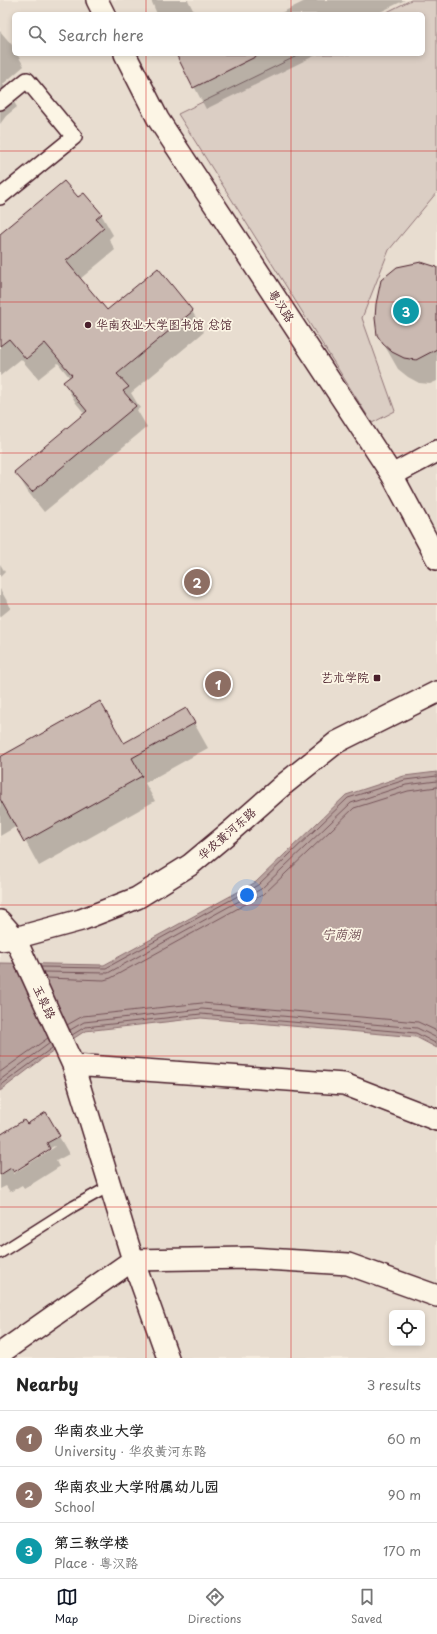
<!DOCTYPE html>
<html lang="en">
<head>
<meta charset="utf-8">
<style>
  :root { --surface:#fff; --page:#f6f6f6; --text:#222; --muted:#767676; --line:#e0e0e0; --accent:#111827 }
  body { margin:0; font-family:"Playpen Sans","LXGW WenKai TC",sans-serif; background:var(--page); color:var(--text) }
  .controls { position:absolute; right:12px; bottom:12px; display:grid; overflow:hidden; border-radius:6px; box-shadow:0 2px 6px #0003 }
  .controls button { width:36px; height:36px; display:grid; place-items:center; padding:0; border:0; border-bottom:1px solid var(--line); background:var(--surface); color:var(--text); font:20px sans-serif }
  .you { position:absolute; left:247px; top:895px; width:14px; height:14px; margin:-10px; border:3px solid #fff; border-radius:50%; background:#1a73e8; box-shadow:0 0 0 6px #1a73e833 }
  .badge { display:grid; place-items:center; width:26px; height:26px; border-radius:50%; background:var(--accent); color:#fff; font-size:13px; font-weight:700 }
  .pin { position:absolute; translate:-50% -50%; border:2px solid #fff; box-shadow:0 1px 4px #0006 }
  .list { margin:0; padding:0; list-style:none }
  h2 { display:flex; justify-content:space-between; align-items:center; height:52px; margin:0; padding:0 16px; font-size:17px }
  h2 small { font-size:13px; font-weight:400; color:var(--muted) }
  .list li { display:grid; grid-template-columns:26px 1fr auto; gap:12px; align-items:center; box-sizing:border-box; height:56px; padding:0 16px; border-top:1px solid var(--line) }
  .list b { display:block; font-size:15px; white-space:nowrap }
  .list p { margin:0; font-size:13px; white-space:nowrap; color:var(--muted) }
  .list em { font-size:13px; font-style:normal; color:var(--muted) }
  .icon { flex:none; width:22px; height:22px; fill:none; stroke:currentColor; stroke-width:2; stroke-linecap:round; stroke-linejoin:round }
  .map { position:relative; flex:none; width:437px; height:1358px; overflow:hidden }
  .search { position:absolute; background:var(--surface); box-shadow:0 2px 6px #0003; left:12px; right:12px; top:12px; height:44px; display:flex; align-items:center; gap:10px; box-sizing:border-box; padding:0 14px; border-radius:6px; color:var(--muted); font-size:15px }
  .sheet { height:220px; background:var(--surface) }
  nav { display:flex; justify-content:space-around; align-items:center; box-sizing:border-box; height:56px; border-top:1px solid var(--line); background:var(--surface); font-size:11px; color:var(--muted) }
  nav a { display:grid; justify-items:center; gap:2px }
  nav .on { color:var(--accent) }
  .map>svg:first-child { display:block }
</style>
</head>
<body>
<div class="map">
<svg width="437" height="1358" viewBox="0 0 437 1358">
  <rect width="100%" height="100%" fill="#f5ecde"/>
  <filter id="ink" filterUnits="userSpaceOnUse"><feTurbulence type="fractalNoise" baseFrequency=".025" numOctaves="2"/><feDisplacementMap in="SourceGraphic" scale="8" xChannelSelector="R" yChannelSelector="G"/><feConvolveMatrix kernelMatrix="1 2 1 2 8 2 1 2 1" color-interpolation-filters="sRGB"/></filter>
  <g filter="url(#ink)">
    <path fill="#e8ddd0" fill-rule="evenodd" d="M0 0H437V1358H0ZM14 14H423V54H14ZM392 1313H422V1343H392Z"/>
    <path fill="#dbcec4" stroke="#927678" d="M411 0H437V192L389 250 362 318 395 411 372 423 178 114 301 54H423V14H383Z"/>
    <path fill="#b8a39e" stroke="#8c6e70" d="M437 772V1048L416 1037 201 1018 85 1031 42 1059 0 1091V963L104 965 256 882 346 795 404 776Z"/>
    <path fill="#0003" fill-rule="evenodd" d="M151 0H188L195 14H157Z
      M307 0H405L376 14H279Z
      M0 31 12 45 14 54H17L24 66 3 84 17 107 6 116 0 124Z
      M177 54H318L206 109Z
      M78 199 101 214 113 235 109 239 115 250 80 279 107 311H192L204 332 131 393 140 408 137 410 147 427 44 512 28 492 16 472 85 414 76 403 64 383 70 378 58 363 38 379 21 359 0 376V235Z
      M437 268V381L430 384 419 383 408 377 398 369 378 334Z
      M0 564 5 572 0 577Z
      M0 589 11 608 0 617Z
      M186 709 208 748 145 783 155 801 39 866 17 826 0 836V759L124 744Z
      M46 1114 69 1154 56 1161 59 1167 24 1189 22 1185 10 1192 6 1186 0 1189V1144ZM54 1146 55 1147 13 1174V1172Z"/>
    <g fill="none" stroke-linecap="round" stroke-linejoin="round">
      <path stroke="#765459" stroke-width="1" d="M41 967 106 968 258 885 348 798 405 780 437 776
        M43 972 108 973 261 889 351 803 406 785 437 781
        M46 978 104 980 111 978 264 894 354 808 408 791 437 787
        M67 1025 83 1016 202 1003 418 1022 437 1031
        M70 1030 84 1022 202 1009 417 1028 437 1038
        M72 1035 85 1027 201 1014 416 1033 437 1044
        M0 1072 48 1038
        M0 1080 50 1043
        M0 1086 52 1048"/>
    </g>
    <path fill="#cab9b1" stroke="#4a1f2b" d="M176 54H261L193 88Z
      M64 181 78 197 84 193 102 214 96 219 104 228 66 261 107 310 158 268 193 311 117 374 129 387 123 391 136 406 32 492 14 472 87 411 63 382 72 375 45 343 26 359 9 339 0 346V234Z
      M421 262 437 267V349L416 360 404 358 392 352 383 344 377 335 375 318 376 304 381 280 397 267Z
      M100 701 124 743 186 708 195 723 132 758 142 776 24 842 0 799V757Z
      M46 1112 60 1136 47 1143 50 1149 14 1172 11 1168 0 1175V1135L24 1120 27 1124Z"/>
    <g fill="none" stroke-linecap="round" stroke-linejoin="round">
      <g stroke="#4a1f2b" stroke-width="13">
        <path id="service" d="M0 1253 74 1206 110 1186"/>
      </g>
      <g stroke="#4a1f2b" stroke-width="18">
        <path id="pedestrian" d="M0 102 27 80 74 137 0 197"/>
      </g>
      <g stroke="#4a1f2b" stroke-width="24">
        <path id="minor" d="M97 0 104 14
          M125 54 158 119 392 475 437 559
          M392 475 437 451
          M0 921 15 938 73 1065 133 1260 168 1358
          M0 940 15 938 81 920 137 898 190 865 232 830 283 785 337 742 437 692
          M73 1065 344 1084 437 1120
          M0 1356 5 1350 133 1260 249 1258 348 1264 437 1296"/>
      </g>
      <use href="#service" stroke="#fcf5e5" stroke-width="10"/>
      <use href="#pedestrian" stroke="#fcf5e5" stroke-width="15"/>
      <use href="#minor" stroke="#fcf5e5" stroke-width="21"/>
    </g>
  </g>
  <path fill="none" stroke="#d62828" stroke-width="1" stroke-opacity="0.55" d="M146 0V14M291 0V14M146 54V1358M291 54V1358M0 151H437M0 302H437M0 453H437M0 604H437M0 754H437M0 905H437M0 1056H437M0 1207H437"/>
  <g fill="#4a1f2b" stroke="#fcf5e5" stroke-width="1.5">
    <circle cx="88" cy="325" r="4"/>
    <rect x="373" y="674" width="8" height="8" rx="2"/>
  </g>
  <g text-anchor="middle" stroke-width="3.5" stroke-linejoin="round" paint-order="stroke">
    <g font-size="12" fill="#4a1f2b" stroke="#fcf5e5">
      <text transform="translate(281 306) rotate(57)" y="4">粤汉路</text>
      <text transform="translate(227 834) rotate(-41)" y="4">华农黄河东路</text>
      <text transform="translate(44 1002) rotate(65)" y="4">玉泉路</text>
    </g>
    <g font-size="12" fill="#4a1f2b" stroke="#fcf5e5" text-anchor="start">
      <text x="96" y="329">华南农业大学图书馆 总馆</text>
      <text x="369" y="682" text-anchor="end">艺术学院</text>
    </g>
    <g font-size="13" font-style="italic" fill="#704d53" stroke="#fcf5e5">
      <text x="341" y="939">宁荫湖</text>
    </g>
  </g>
</svg>
<div class="controls">
<button><svg class="icon" aria-label="locate" viewBox="0 0 24 24"><circle cx="12" cy="12" r="6"/><path d="M12 2v4M12 18v4M2 12h4M18 12h4"/></svg></button>
</div>
<div class="you"></div>
<div class="pin badge" style="left:218px;top:684px;background:#8d6e63">1</div>
<div class="pin badge" style="left:197px;top:582px;background:#8d6e63">2</div>
<div class="pin badge" style="left:406px;top:311px;background:#0f9aa8">3</div>
<div class="search"><svg class="icon" aria-label="search" viewBox="0 0 24 24"><circle cx="10" cy="10" r="6"/><path d="M15 15l6 6"/></svg>Search here</div>
</div>
<section class="sheet">
<h2>Nearby<small>3 results</small></h2>
<ul class="list">
<li><span class="badge" style="background:#8d6e63">1</span><div><b>华南农业大学</b><p>University · 华农黄河东路</p></div><em>60 m</em></li>
<li><span class="badge" style="background:#8d6e63">2</span><div><b>华南农业大学附属幼儿园</b><p>School</p></div><em>90 m</em></li>
<li><span class="badge" style="background:#0f9aa8">3</span><div><b>第三教学楼</b><p>Place · 粤汉路</p></div><em>170 m</em></li>
</ul>
</section>
<nav>
<a class="on"><svg class="icon" aria-label="map" viewBox="0 0 24 24"><path d="M3 6l6-2 6 2 6-2v14l-6 2-6-2-6 2zM9 4v14M15 6v14"/></svg>Map</a>
<a><svg class="icon" aria-label="directions" viewBox="0 0 24 24"><path d="M12 3l9 9-9 9-9-9zM9 14v-3h6M13 9l2 2-2 2"/></svg>Directions</a>
<a><svg class="icon" aria-label="saved" viewBox="0 0 24 24"><path d="M7 4h10v16l-5-4-5 4z"/></svg>Saved</a>
</nav>
</body>
</html>
